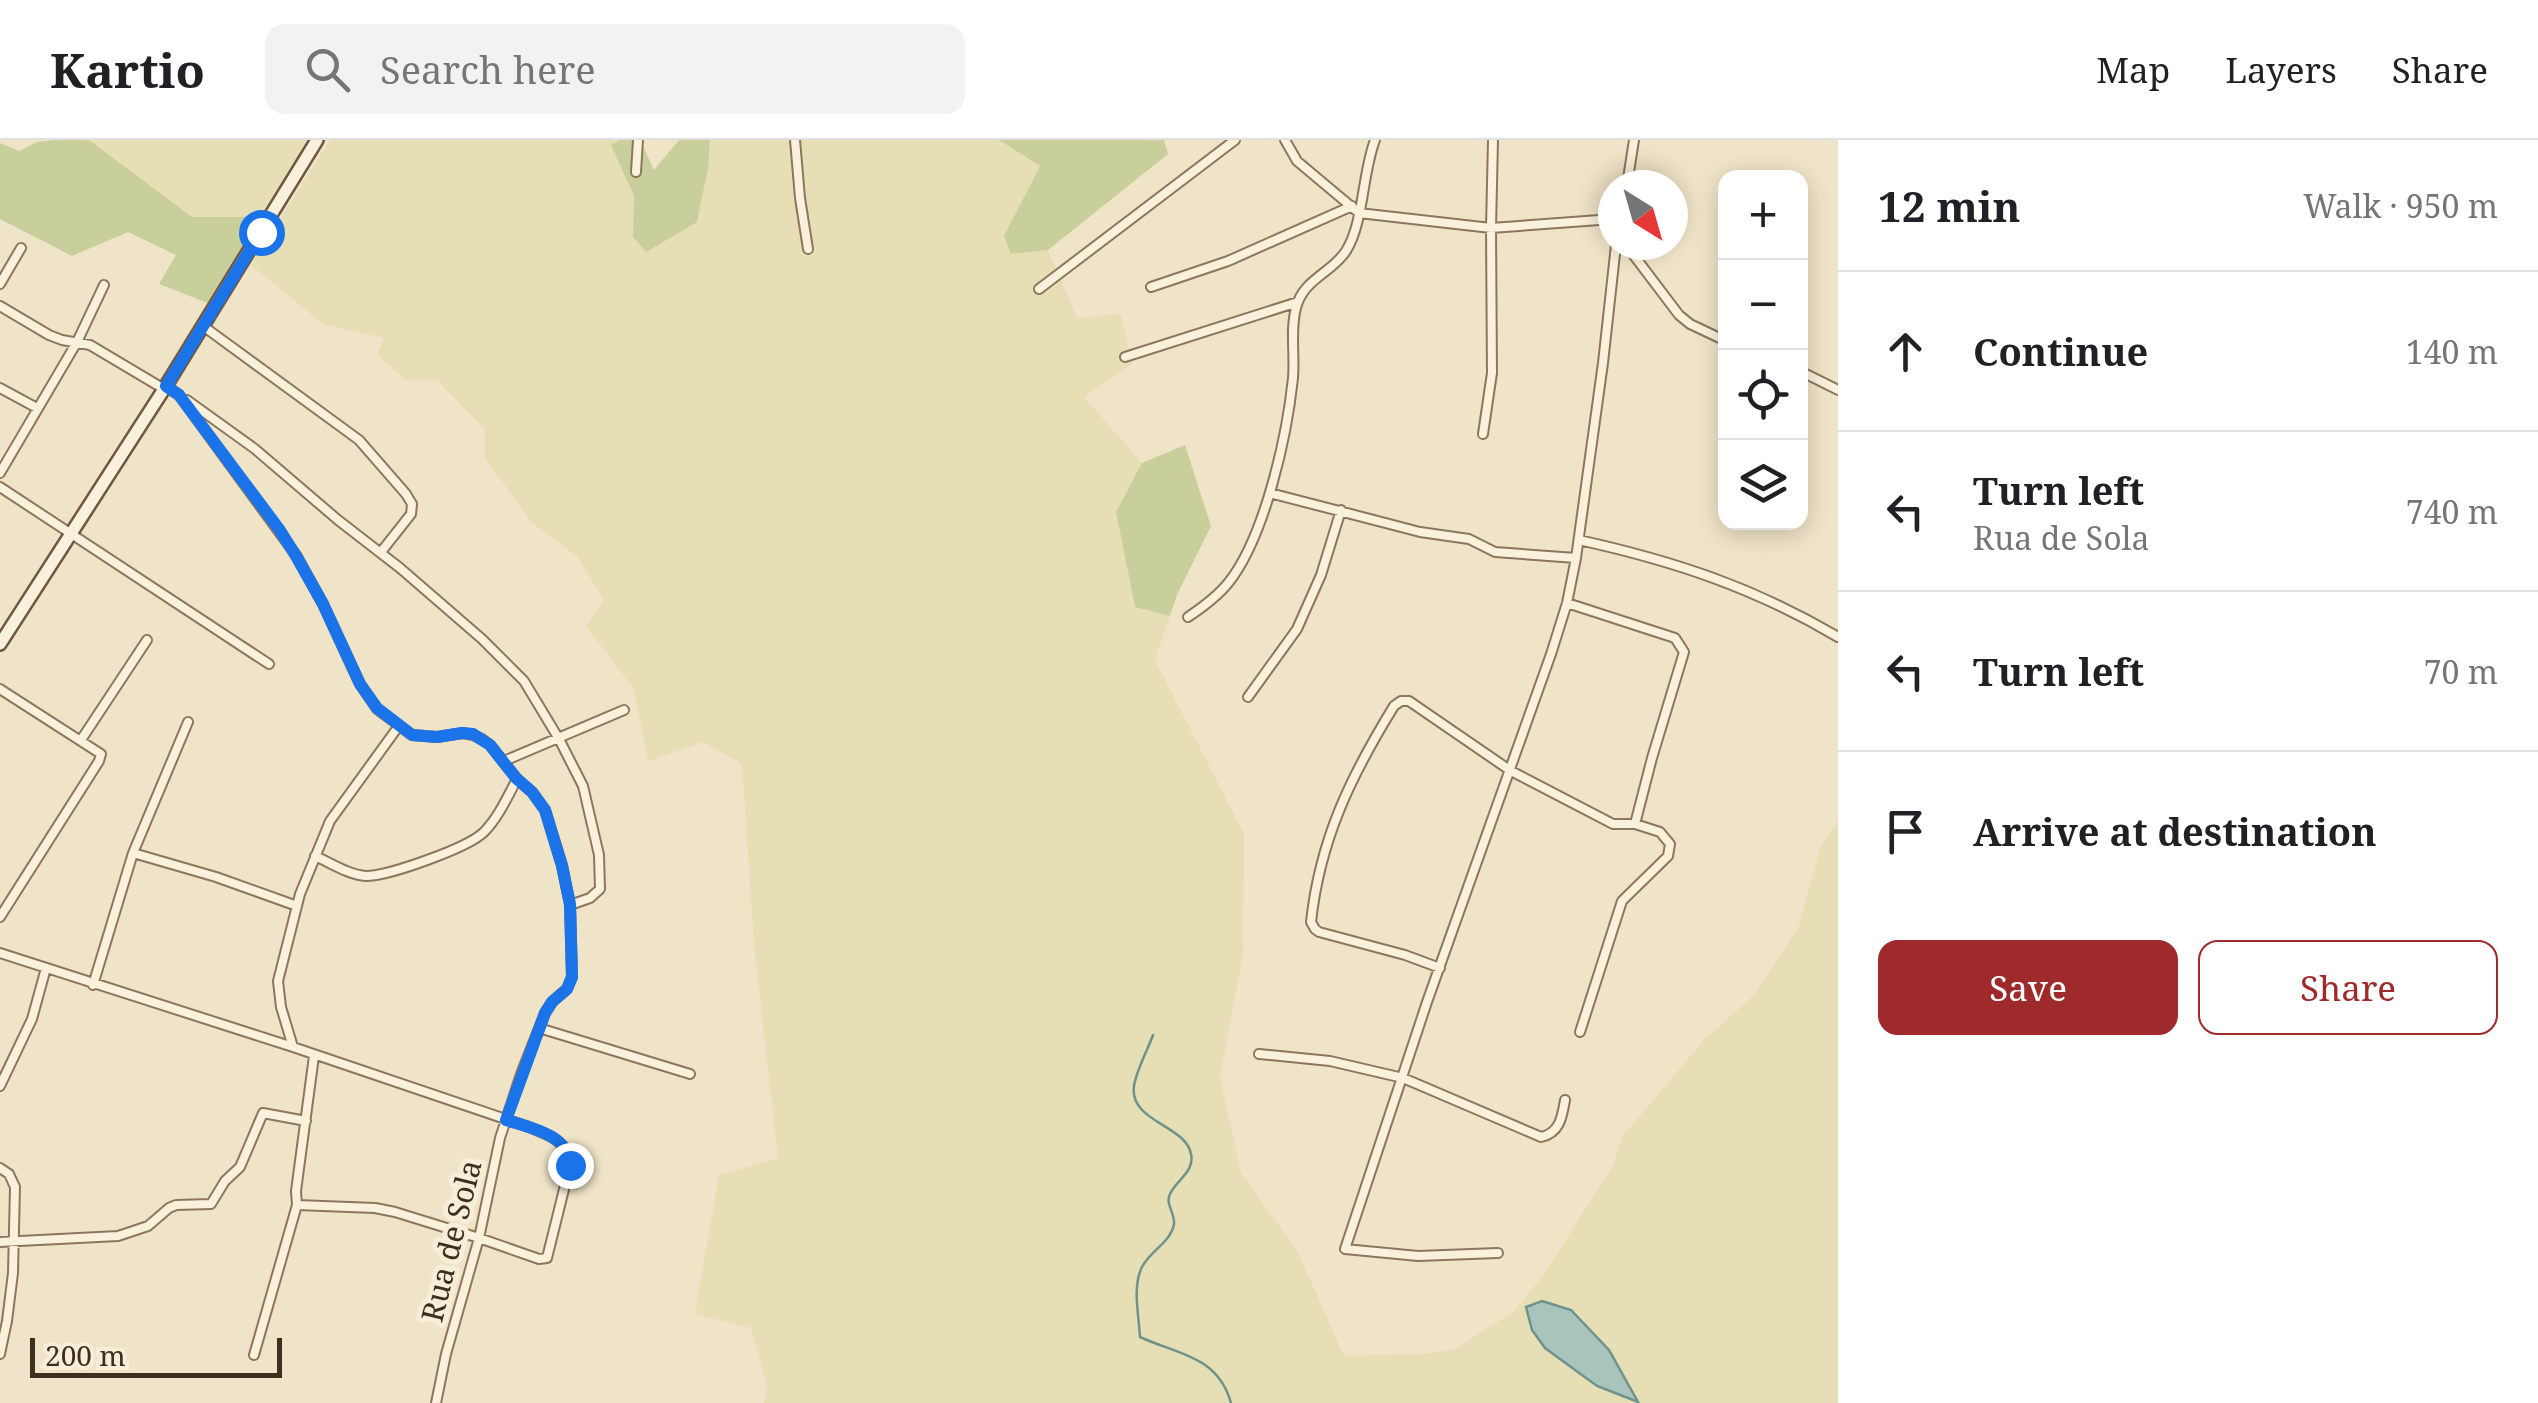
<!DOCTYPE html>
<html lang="en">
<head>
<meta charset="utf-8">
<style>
  :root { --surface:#fff; --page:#f2f2f2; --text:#202124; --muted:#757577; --line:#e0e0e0; --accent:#9e2a2b }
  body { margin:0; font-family:"Noto Serif",serif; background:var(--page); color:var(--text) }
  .controls { position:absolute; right:30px; top:30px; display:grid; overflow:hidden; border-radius:20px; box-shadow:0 5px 25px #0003 }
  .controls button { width:90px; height:90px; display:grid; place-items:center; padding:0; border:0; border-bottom:2px solid var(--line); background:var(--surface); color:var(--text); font:50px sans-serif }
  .compass { position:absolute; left:1598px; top:30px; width:90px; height:90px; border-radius:50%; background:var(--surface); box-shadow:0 5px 25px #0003; rotate:143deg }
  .scale { position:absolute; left:30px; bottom:25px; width:252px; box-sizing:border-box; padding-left:10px; border:5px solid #3d2e20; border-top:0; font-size:28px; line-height:35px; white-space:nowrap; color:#3d2e20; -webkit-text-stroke:8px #f7eed8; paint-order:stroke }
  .stop { position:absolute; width:30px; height:30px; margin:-22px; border:8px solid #1a73e8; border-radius:50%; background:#fff }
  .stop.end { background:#1a73e8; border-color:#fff; box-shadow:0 2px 10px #0008 }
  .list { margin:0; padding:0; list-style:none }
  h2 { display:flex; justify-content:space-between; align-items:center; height:130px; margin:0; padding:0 40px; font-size:42px }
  h2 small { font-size:32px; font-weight:400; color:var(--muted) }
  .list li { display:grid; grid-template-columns:65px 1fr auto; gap:30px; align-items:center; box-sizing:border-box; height:160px; padding:0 40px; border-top:2px solid var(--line) }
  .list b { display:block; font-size:38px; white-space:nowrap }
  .list p { margin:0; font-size:32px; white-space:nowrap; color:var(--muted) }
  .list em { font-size:32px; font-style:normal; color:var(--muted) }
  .actions { display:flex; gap:20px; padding:30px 40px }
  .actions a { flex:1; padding:22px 0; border:2px solid var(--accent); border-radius:20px; text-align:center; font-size:35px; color:var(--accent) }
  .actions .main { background:var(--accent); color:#fff }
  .icon { flex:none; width:55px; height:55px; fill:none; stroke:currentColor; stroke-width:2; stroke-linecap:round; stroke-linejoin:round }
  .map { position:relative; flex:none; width:1838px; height:1263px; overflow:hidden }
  header { display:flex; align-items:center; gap:60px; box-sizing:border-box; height:140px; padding:0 50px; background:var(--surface); border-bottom:2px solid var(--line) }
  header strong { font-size:48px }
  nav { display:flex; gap:55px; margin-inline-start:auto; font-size:35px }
  .search { width:700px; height:90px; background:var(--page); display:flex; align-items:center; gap:25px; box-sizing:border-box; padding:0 35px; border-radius:20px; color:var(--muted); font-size:38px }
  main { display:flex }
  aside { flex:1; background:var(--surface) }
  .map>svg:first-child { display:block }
</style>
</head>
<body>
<header>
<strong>Kartio</strong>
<div class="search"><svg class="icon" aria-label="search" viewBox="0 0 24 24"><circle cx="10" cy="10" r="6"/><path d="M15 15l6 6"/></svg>Search here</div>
<nav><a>Map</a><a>Layers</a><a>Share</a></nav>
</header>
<main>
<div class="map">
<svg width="1838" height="1263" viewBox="0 0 1838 1263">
  <rect width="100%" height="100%" fill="#f0e4c8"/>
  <path fill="#e6deb5" d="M89 0H310L270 69 253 77H192Z
    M330 0H620L612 5 634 56 633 97 708 28 710 0H999L1040 26 1005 96 1011 114 1048 110 1077 178 1121 174 1132 224 1084 257 1142 323 1116 372 1135 467 1170 476 1155 520 1244 694 1243 814 1220 937 1241 1033 1298 1112 1344 1216 1420 1214 1454 1210 1514 1171 1543 1136 1613 1025 1623 996 1705 899 1754 855 1799 786 1820 708 1838 681V1263H764L767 1246 751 1188 695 1174 719 1035 778 1018 754 804 742 624 703 602 648 621 634 549 586 486 604 460 577 416 532 383 485 318V290L437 240H405L377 214 384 198 323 184 251 125Z"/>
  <path fill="#c9cf9b" d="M54 0H89L192 77H253L270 69 210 164 159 144 176 115 128 92 72 116 0 79V3L19 11 37 2Z
    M620 0H640L654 30 679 0H710L708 28 697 82 646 112 633 97 634 56 611 5Z
    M999 0H1164L1168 14 1048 110 1011 114 1004 96 1040 26Z
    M1185 305 1211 386 1177 455 1170 476 1135 467 1116 372 1142 323Z"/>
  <path fill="#a9c4bc" stroke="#6f938a" stroke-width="2.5" d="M1542 1161 1571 1170 1609 1210 1638 1262 1597 1246 1545 1208 1532 1190 1526 1167Z"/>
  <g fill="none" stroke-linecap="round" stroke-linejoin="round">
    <path stroke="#6f938a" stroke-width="2.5" d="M1153 895C1148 909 1136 931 1134 946 1129 982 1186 985 1191 1014 1195 1032 1176 1040 1170 1054 1165 1064 1175 1073 1174 1084 1171 1102 1150 1111 1142 1127 1132 1147 1139 1176 1140 1197 1179 1215 1218 1216 1231 1263"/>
    <g stroke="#8d765c" stroke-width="12">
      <path id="street" d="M795 0 800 58 808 109
        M1285 0 1297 21 1359 73 1491 88 1613 79
        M636 32 638 0
        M1627 45 1634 0
        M1626 105 1679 175 1690 184 1726 201
        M0 144 21 108
        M1151 147 1228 121 1352 66
        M1039 149 1235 0
        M0 166 49 195 62 200 90 205 164 249
        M203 186 359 300 406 354 412 364 411 374 381 412
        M1125 217 1298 162
        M1800 231 1838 250
        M165 245 179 255 296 415 323 464 360 544 377 569 412 595 437 597 463 593 473 595 482 599 490 605 517 639 532 652 545 670 562 725 570 765 572 837 567 849 552 862 545 873 521 934 500 998 479 1098 446 1214 436 1263
        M0 248 37 268
        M187 260 255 309 338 380 400 428 482 499 524 541 559 599 583 646 599 715 600 749 590 758 570 765
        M1483 294 1492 233 1491 88 1493 0
        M0 333 77 202 104 145
        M0 347 269 524
        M1270 353 1420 392 1469 399 1495 412 1576 418
        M1579 400C1674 421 1753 447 1838 497
        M1567 463 1675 498 1684 512 1652 618 1635 684
        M1188 477C1203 467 1218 456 1229 442 1265 396 1287 296 1293 238 1295 215 1290 190 1296 168 1303 139 1332 133 1346 111 1364 82 1362 34 1375 0
        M0 549 101 614 99 621 0 777
        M1248 557 1297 489 1321 435 1341 370
        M81 600 147 500
        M504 621 624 570
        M133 713 216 737 297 766
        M315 716C331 723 349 735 366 736 388 736 468 708 484 692 498 678 508 656 517 639
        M0 813 293 907 529 987C550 996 568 1000 570 1025L547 1118 539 1119 479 1098 395 1072 375 1068 297 1065 296 1051 314 916
        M1440 828 1405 815 1319 792 1315 789 1311 782C1320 699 1351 636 1394 566L1401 561H1409L1511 631 1613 684H1635L1660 692 1670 704 1668 716 1622 761 1580 892
        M93 845 133 713 188 582
        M539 888 690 934
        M293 907 281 867 278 841 300 754 330 681 398 587
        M1259 914 1330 921 1403 938 1541 997C1560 993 1562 977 1565 960
        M0 946 32 879 46 828
        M0 1028 9 1034 15 1047 13 1133 7 1181 0 1214
        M0 1102 118 1096 148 1086 169 1068 176 1065 211 1064 225 1041 240 1027 263 973 306 981
        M1498 1113 1418 1116 1345 1109 1427 862 1551 514 1567 463 1576 418 1603 223 1616 105
        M254 1215 297 1065"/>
    </g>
    <g stroke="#6f573f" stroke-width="16">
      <path id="secondary" d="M0 504 164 249 317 0"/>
    </g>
    <use href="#street" stroke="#faf1dc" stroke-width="8"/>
    <use href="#secondary" stroke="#faf1dc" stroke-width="11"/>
  </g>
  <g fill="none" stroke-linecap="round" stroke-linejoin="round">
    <path stroke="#1a73e8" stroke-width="12" d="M261 92 166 246 179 255 279 389 296 416 323 464 360 544 377 568 412 595 437 597 462 593 473 594 482 600 490 605 516 638 532 652 545 670 562 726 570 764 572 837 567 849 552 862 545 873 506 980C531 988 568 994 570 1025"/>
  </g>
  <g text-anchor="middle" stroke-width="10" stroke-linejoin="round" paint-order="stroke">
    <g font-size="30" fill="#3d2e20" stroke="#f7eed8">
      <text transform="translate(452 1101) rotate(-76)" y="10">Rua de Sola</text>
    </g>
  </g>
</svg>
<div class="controls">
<button>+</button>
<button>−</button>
<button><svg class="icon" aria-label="locate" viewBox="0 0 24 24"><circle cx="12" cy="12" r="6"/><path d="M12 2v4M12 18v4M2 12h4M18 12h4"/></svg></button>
<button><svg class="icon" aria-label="layers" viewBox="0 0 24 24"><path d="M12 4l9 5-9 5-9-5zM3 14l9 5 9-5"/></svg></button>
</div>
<svg class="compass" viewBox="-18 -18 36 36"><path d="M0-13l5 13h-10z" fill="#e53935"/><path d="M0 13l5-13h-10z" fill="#757577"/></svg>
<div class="scale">200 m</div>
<div class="stop" style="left:261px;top:92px"></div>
<div class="stop end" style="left:570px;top:1025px"></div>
</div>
<aside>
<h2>12 min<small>Walk · 950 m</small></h2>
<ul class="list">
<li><svg class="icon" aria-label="ahead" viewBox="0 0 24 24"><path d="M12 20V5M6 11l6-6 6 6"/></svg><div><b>Continue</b></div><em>140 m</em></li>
<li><svg class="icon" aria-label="left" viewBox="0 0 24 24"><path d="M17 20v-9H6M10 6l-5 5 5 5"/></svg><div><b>Turn left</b><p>Rua de Sola</p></div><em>740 m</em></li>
<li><svg class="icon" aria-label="left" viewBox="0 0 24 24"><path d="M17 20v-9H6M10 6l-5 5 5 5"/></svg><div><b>Turn left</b></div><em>70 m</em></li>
<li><svg class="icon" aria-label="arrive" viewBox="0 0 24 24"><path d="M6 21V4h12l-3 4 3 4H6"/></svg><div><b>Arrive at destination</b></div></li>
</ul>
<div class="actions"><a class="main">Save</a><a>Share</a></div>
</aside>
</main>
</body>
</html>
